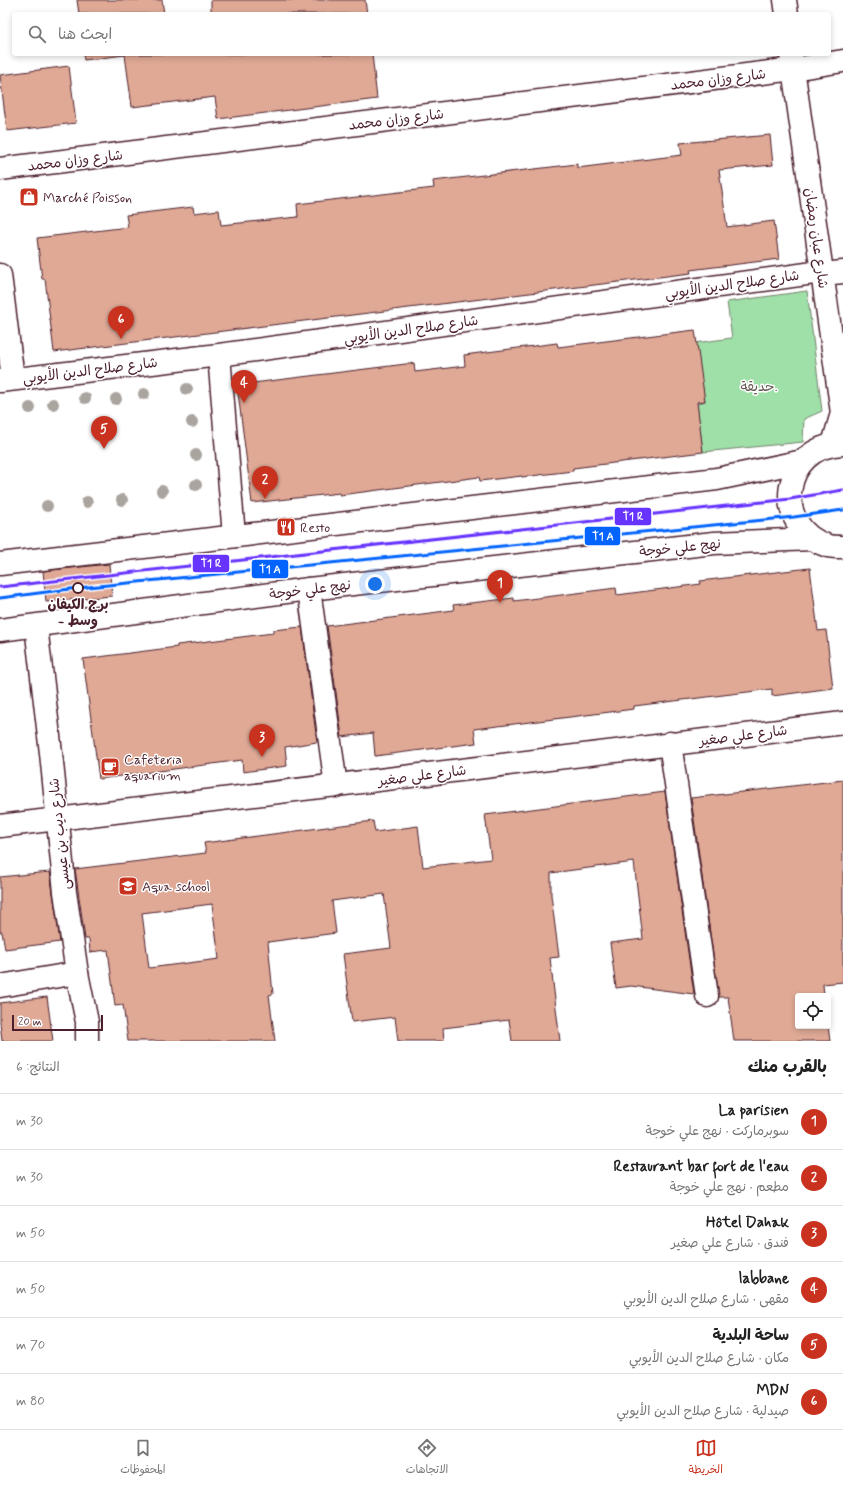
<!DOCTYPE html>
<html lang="ar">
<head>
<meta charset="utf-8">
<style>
  :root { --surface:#fff; --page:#f6f6f6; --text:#222; --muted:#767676; --line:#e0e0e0; --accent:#c8321e }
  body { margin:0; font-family:Mynerve,"Playpen Sans Arabic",sans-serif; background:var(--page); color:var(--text); direction:rtl }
  .controls { position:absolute; right:12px; bottom:12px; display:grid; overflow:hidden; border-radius:4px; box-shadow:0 2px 6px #0003 }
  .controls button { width:36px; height:36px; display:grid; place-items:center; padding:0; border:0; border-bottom:1px solid var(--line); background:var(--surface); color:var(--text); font:20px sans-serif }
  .scale { position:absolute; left:12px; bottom:10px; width:91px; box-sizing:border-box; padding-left:4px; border:2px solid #4a1f2b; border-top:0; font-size:11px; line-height:14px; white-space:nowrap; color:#4a1f2b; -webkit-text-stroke:3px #fff; paint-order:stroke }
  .you { position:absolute; left:375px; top:584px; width:14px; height:14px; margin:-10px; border:3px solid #fff; border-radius:50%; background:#1a73e8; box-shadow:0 0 0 6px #1a73e833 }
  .badge { display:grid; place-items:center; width:26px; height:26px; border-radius:50%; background:var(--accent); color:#fff; font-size:13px; font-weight:700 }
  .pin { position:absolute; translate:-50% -33px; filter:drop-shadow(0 1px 2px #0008) }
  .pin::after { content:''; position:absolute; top:21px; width:14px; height:12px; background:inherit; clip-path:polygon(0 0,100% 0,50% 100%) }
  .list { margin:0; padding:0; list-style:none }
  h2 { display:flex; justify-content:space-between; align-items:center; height:52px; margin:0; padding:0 16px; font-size:17px }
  h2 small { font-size:13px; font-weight:400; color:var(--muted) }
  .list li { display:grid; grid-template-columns:26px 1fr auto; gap:12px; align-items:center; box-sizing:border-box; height:56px; padding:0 16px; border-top:1px solid var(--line) }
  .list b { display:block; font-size:15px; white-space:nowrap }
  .list p { margin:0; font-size:13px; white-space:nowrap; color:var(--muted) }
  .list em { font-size:13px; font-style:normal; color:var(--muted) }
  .icon { flex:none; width:22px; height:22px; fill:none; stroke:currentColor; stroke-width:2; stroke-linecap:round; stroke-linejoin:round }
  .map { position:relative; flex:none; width:843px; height:1041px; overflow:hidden; direction:ltr }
  .search { position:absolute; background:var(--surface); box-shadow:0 2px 6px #0003; left:12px; right:12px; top:12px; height:44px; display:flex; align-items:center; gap:10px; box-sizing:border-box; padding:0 14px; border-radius:4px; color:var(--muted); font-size:15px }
  .sheet { height:388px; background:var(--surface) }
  nav { display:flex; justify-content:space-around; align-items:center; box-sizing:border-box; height:56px; border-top:1px solid var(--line); background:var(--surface); font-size:11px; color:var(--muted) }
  nav a { display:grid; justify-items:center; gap:2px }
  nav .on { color:var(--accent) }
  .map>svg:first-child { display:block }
</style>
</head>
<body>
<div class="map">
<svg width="843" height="1041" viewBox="0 0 843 1041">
  <rect width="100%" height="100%" fill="#fff"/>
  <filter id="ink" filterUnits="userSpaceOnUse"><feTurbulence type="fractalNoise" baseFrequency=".025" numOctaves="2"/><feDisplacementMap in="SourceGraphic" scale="8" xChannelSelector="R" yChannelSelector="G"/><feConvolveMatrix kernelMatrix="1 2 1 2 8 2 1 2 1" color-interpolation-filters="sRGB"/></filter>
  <g filter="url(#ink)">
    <path fill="#9fe0a9" stroke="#74806a" d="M807 291 822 411 804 419 803 442 703 452 697 404 705 401 695 343 732 338 727 302Z"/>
    <path fill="#dfa996" stroke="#4a1f2b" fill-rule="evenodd" d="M77 0H162L164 14H79Z
      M211 0H365L367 14H211Z
      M83 54H372L377 99 218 119 215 97 132 107 125 55 84 60Z
      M69 66 76 123 7 131 0 75Z
      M770 135 773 165 719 170 727 227 774 221 779 259 690 270 691 273 54 352 45 279H42L37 238 128 227 126 215 193 207 194 213 219 210 221 225 298 217 297 204 434 188 433 181 577 164V168L682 155 680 143Z
      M695 330 705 401 697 402 703 452 573 468V471L522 477V476L480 481 479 477 340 495V493L252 503 237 385 414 363 415 372 465 366 464 355 557 343 558 347Z
      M109 564 112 596 46 602 43 571Z
      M810 568 818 631 826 630 833 688 772 696V689L634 706V709L474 729 476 743 375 756 373 733 342 737 327 626 454 610 453 605 514 598V601L616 588 617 595 701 584 700 581Z
      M302 627 317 742 285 747 287 766 243 772 242 760 99 779 83 659 177 647V645L273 633V630Z
      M843 780V982L823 984 824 996H798V1026H828L830 1041H734L728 997H719L691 798Z
      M665 792 694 994 631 986 616 988 610 943 643 939 634 862 551 873V895L559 957 550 958 560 1041H512L509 1020 443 1028 444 1041H398L395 1017 352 1022 343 954 391 948 384 894 332 901 336 933 268 942 273 994 269 995 275 1041H128L123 1005 115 1006 108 950 90 952 89 939H85L75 869 206 853 204 843 373 821 375 832 418 826 423 867 491 859 485 815ZM212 904 219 959 149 968 142 913Z
      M49 872H50L60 942 5 949 2 932H0V877Z
      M47 997 53 1041H2L0 1023V1003Z"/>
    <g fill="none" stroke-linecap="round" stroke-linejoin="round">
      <g stroke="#4a1f2b" stroke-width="25">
        <path id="street" d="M785 0 787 14
          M791 54 842 413 833 444
          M822 274 843 272
          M0 275 13 379
          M219 355 234 536
          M0 381 219 355 821 272
          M309 589 336 786
          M670 743 707 996
          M0 826C281 794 562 756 843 723
          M0 986 77 973"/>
      </g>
      <g stroke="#4a1f2b" stroke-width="25">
        <path id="secondary" d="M0 169 793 69 843 61
          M843 444C780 446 771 528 828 546 832 547 838 547 843 547
          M0 564 717 479 803 461
          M36 626 51 753 65 892 77 973 87 1022V1041
          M0 630 309 589 714 543 813 539"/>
      </g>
      <use href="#street" stroke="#fff" stroke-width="22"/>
      <use href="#secondary" stroke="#fff" stroke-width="22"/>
      <g stroke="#fff" stroke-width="6">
        <path id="tram-1" d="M0 587 790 499 843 490"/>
      </g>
      <g stroke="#fff" stroke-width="6">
        <path id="tram-2" d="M0 598 78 588 794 517 843 510"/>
      </g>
      <use href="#tram-1" stroke="#63f" stroke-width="3"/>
      <use href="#tram-2" stroke="#0363ff" stroke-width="3"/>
    </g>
    <g fill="#aaa49f">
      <circle cx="187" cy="389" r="6"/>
      <circle cx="144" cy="394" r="6"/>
      <circle cx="85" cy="398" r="6"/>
      <circle cx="116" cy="399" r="6"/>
      <circle cx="53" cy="404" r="6"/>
      <circle cx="30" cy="408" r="6"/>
      <circle cx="192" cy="422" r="6"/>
      <circle cx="196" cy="455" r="6"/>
      <circle cx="196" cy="485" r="6"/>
      <circle cx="162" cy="491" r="6"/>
      <circle cx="122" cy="500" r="6"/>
      <circle cx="87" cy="502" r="6"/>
      <circle cx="47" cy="506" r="6"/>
    </g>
  </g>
  <defs>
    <g id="shop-square" transform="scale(1)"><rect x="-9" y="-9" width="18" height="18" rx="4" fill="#c8321e" stroke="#fff"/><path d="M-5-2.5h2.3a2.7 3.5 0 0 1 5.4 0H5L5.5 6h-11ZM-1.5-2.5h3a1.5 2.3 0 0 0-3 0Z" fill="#fff"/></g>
    <g id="restaurant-square" transform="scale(1)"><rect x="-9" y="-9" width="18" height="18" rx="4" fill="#c8321e" stroke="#fff"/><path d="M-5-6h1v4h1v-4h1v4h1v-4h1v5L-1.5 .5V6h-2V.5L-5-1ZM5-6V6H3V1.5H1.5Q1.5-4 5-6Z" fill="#fff"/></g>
    <g id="cafe-square" transform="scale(1)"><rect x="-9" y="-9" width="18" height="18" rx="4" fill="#c8321e" stroke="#fff"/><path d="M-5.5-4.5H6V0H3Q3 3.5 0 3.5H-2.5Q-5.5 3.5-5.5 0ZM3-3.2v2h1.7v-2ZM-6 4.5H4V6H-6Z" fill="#fff"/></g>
    <g id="school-square" transform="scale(1)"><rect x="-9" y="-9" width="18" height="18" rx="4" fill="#c8321e" stroke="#fff"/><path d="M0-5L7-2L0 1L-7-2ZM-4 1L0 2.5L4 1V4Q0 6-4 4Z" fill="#fff"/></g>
  </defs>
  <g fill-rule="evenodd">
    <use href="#shop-square" x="29" y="197"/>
    <use href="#restaurant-square" x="286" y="527"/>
    <use href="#cafe-square" x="110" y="767"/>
    <use href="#school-square" x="128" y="886"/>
  </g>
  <circle fill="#fff" stroke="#4a1f2b" stroke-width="2" cx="78" cy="588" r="5"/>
  <g text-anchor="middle" stroke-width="3" stroke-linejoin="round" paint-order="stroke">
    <g font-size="14" fill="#4a1f2b" stroke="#fff">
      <text transform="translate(718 79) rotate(-7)" y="5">شارع وزان محمد</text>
      <text transform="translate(396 119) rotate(-7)" y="5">شارع وزان محمد</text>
      <text transform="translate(75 160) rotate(-7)" y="5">شارع وزان محمد</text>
      <text transform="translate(817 238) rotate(82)" y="5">شارع عبان رمضان</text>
      <text transform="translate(732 284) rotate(-8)" y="5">شارع صلاح الدين الأيوبي</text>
      <text transform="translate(411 329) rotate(-8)" y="5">شارع صلاح الدين الأيوبي</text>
      <text transform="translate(90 370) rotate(-7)" y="5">شارع صلاح الدين الأيوبي</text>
      <text transform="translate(680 547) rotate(-6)" y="5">نهج علي خوجة</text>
      <text transform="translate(310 589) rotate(-7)" y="5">نهج علي خوجة</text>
      <text transform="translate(743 735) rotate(-7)" y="5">شارع علي صغير</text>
      <text transform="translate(422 775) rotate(-7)" y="5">شارع علي صغير</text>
      <text transform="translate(59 834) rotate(-96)" y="5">شارع ديب بن عيسى</text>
    </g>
    <g font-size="14" fill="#4a1f2b" stroke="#fff" text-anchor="start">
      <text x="43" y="202">Marché Poisson</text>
      <text x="300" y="532">Resto</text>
      <text x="124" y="764">Cafeteria<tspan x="124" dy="16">aquarium</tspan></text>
      <text x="142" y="891">Aqua school</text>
    </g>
    <g font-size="14" fill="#645951" stroke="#fff">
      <text x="759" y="391">حديقة.</text>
    </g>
    <g font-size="14" font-weight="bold" fill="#4a1f2b" stroke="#fff">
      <text x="78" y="609">برج الكيفان<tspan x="78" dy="16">- وسط</tspan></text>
    </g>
  </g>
  <g stroke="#fff" stroke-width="1.5">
    <rect x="614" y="507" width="38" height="19" rx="4" fill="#63f"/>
    <rect x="584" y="526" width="37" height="20" rx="4" fill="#0363ff"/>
    <rect x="192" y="554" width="38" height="19" rx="4" fill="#63f"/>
    <rect x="251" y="559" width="38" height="20" rx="4" fill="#0363ff"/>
  </g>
  <g font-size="11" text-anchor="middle" font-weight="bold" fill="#fff">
    <text x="633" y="520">T1 R</text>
    <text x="603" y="540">T1 A</text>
    <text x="211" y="567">T1 R</text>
    <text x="270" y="573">T1 A</text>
  </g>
</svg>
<div class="controls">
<button><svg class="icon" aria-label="locate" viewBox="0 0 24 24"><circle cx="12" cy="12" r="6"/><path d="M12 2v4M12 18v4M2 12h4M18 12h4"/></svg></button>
</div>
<div class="scale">20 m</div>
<div class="you"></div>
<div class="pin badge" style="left:500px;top:603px">1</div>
<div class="pin badge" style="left:265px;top:499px">2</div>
<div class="pin badge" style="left:262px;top:757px">3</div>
<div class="pin badge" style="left:244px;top:403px">4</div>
<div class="pin badge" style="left:104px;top:449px">5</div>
<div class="pin badge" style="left:121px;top:339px">6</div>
<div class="search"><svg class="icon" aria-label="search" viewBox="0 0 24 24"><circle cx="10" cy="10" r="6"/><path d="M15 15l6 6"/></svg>ابحث هنا</div>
</div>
<section class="sheet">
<h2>بالقرب منك<small>النتائج: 6</small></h2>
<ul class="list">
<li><span class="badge">1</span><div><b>La parisien</b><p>سوبرماركت · نهج علي خوجة</p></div><em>30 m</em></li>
<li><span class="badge">2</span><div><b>Restaurant bar fort de l'eau</b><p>مطعم · نهج علي خوجة</p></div><em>30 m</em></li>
<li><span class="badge">3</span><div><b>Hôtel Dahak</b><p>فندق · شارع علي صغير</p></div><em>50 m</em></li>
<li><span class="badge">4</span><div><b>labbane</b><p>مقهى · شارع صلاح الدين الأيوبي</p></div><em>50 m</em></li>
<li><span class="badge">5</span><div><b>ساحة البلدية</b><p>مكان · شارع صلاح الدين الأيوبي</p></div><em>70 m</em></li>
<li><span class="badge">6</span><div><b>MDN</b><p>صيدلية · شارع صلاح الدين الأيوبي</p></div><em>80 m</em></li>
</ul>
</section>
<nav>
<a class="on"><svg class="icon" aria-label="map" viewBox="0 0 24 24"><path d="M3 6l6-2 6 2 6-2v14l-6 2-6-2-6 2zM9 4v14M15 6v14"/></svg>الخريطة</a>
<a><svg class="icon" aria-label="directions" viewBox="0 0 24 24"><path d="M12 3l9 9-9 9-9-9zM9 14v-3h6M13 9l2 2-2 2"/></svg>الاتجاهات</a>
<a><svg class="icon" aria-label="saved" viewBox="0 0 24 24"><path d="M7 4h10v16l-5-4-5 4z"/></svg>المحفوظات</a>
</nav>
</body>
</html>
